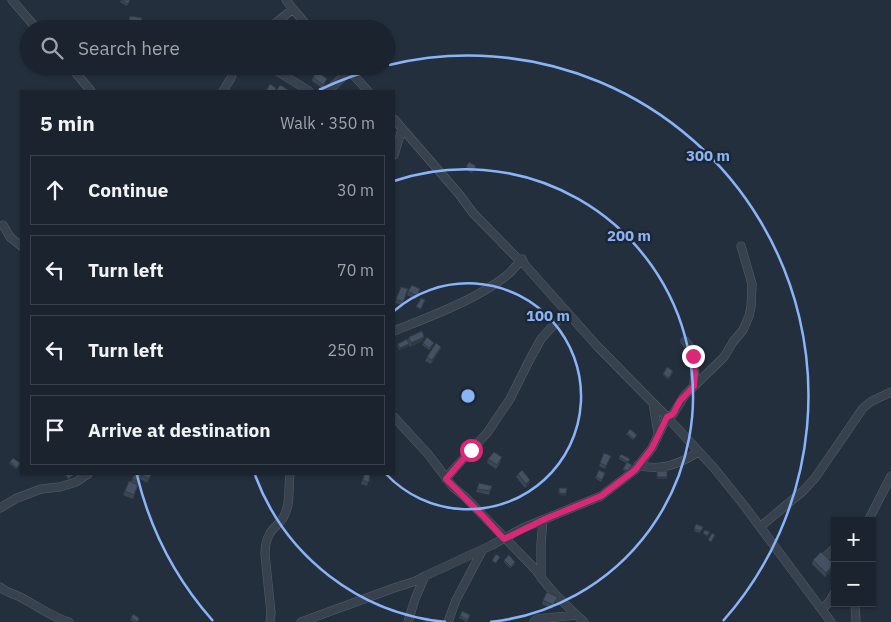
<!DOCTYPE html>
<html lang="en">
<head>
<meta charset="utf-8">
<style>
  :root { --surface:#1b232e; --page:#242b36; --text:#f1f3f6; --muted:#a0a4aa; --line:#39404a }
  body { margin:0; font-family:"IBM Plex Sans",sans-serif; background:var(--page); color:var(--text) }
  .controls { position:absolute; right:15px; bottom:15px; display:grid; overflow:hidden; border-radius:0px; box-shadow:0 1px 4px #0004 }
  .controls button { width:45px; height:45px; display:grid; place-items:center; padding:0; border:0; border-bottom:1px solid var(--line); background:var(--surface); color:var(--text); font:25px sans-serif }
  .stop { position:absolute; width:15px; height:15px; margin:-11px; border:4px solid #db2777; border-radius:50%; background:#fff }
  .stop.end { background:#db2777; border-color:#fff; box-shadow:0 1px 5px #0008 }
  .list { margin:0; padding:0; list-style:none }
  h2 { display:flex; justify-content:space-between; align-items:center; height:65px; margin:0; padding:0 20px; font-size:21px }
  h2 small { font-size:16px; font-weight:400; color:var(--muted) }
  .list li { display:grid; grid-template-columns:32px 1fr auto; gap:15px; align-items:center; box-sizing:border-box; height:70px; margin:0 10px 10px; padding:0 10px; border:1px solid var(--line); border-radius:0px }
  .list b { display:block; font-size:19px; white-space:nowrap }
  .list em { font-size:16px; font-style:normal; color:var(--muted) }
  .icon { flex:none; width:28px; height:28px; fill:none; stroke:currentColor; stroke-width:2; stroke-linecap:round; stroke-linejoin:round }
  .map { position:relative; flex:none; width:891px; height:622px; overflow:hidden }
  .search { position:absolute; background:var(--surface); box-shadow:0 1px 4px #0004; left:20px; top:20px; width:375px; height:55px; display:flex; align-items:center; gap:12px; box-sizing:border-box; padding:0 18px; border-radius:28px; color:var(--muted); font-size:19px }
  .panel { position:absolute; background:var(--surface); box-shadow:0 1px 4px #0004; left:20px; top:90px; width:375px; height:385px; border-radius:0px }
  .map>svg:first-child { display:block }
</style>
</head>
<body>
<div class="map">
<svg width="891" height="622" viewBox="0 0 891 622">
  <rect width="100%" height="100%" fill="#242f3e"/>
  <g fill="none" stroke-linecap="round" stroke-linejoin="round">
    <g stroke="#565f6c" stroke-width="9">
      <path id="street" d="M12 0 37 29
        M286 0 293 9 310 29
        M268 29 293 9
        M70 66 91 91
        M269 66 309 91
        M345 66 368 91
        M223 91 231 78 234 66
        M328 91 349 71
        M394 119 459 194 473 213 520 261 522 259 525 265 598 347 667 417 714 468 743 504 831 622
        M394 155 402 129
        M3 225 10 237 21 246
        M394 331C429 317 476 300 506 276 512 271 517 265 522 259
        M685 341C697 352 695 371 694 386
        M653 403 658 433
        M394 417 428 454 453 487 465 497 536 570C549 590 567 606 584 622
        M638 465C660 472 680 464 698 452
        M446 479 453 470 487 433 510 399 529 361 541 339 566 311
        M0 508 17 498 41 489 60 487 76 482 88 474
        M868 521 891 476
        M760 527 803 491 815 478 863 408 872 401 891 392
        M826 556 835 548
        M541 578V544L543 520
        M0 587C5 592 12 593 18 596 35 604 51 617 69 622
        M855 603 856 622
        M822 609 829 602 835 592
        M270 622 271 613 265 554C265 544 267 535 274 528 277 525 282 521 284 516 291 504 288 487 290 474
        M301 622 394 588 416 581 425 576 492 545 523 528 601 496 635 470 652 448 667 417 673 414 685 395 724 357 733 342 743 330 749 316 751 307 752 284 741 246
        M408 622 415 599 425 576
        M448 622 456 600 483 549
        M534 622 537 619 577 615"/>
    </g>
    <use href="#street" stroke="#38414e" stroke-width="8"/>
  </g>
  <path fill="#3b4654" d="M121 0H130L127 6 120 2Z
    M130 16 142 18 140 29H126Z
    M313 77 326 83 322 88 312 81Z
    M469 162 476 166 472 173 465 169Z
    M401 287 408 289 402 305 395 303Z
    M420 289 416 299 407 295 408 291Z
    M409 337 423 341 410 347 409 345V346L399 350 397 345 398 344 408 340Z
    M423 343 433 345 429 350 422 345Z
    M441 347 440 350 431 364 425 361 427 357Z
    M673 373 668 379 663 375V374Z
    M627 433 637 435 633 440 626 434Z
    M611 456 605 469 599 466 600 463Z
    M619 457 630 459 628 463 632 465 628 473 623 470 626 463 619 459Z
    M488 459 501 461 496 469 487 463Z
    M10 462 20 465 16 469 9 463Z
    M599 470 605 473 601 482 595 478Z
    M135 474H152L147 483 140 479 133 499 123 495 129 481 131 482Z
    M364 474H370L367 486 361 484Z
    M518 474 530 480 529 484 525 488 516 477Z
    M479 483 490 491 489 495 476 492Z
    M696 524 703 527 700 533 694 531Z
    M504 560 515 564 510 568 504 562Z
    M813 560 834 564 833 568 825 577 812 564Z
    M543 600H556L552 609 542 604Z
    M462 611 470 615 467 622 459 618Z
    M133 614 139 618 138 622H134L130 620Z"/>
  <path fill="#303945" d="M424 337 423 341 410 347 411 343Z
    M409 344V346L399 350 400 348Z
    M441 347 440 350 431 364 432 360Z
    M657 477H667V479H656Z
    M530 480 529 484 525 488 526 484Z
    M559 493 566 494V496L558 495Z
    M834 564 833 568 825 577 826 573Z"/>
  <path fill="#455162" stroke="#303945" d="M121 0H130L128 4Z
    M130 16 142 18 140 28 128 25Z
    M317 71 327 79 323 85 313 77Z
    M270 84 276 88 275 91H266Z
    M280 85 290 91H276Z
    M469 162 476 166 473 171 466 167Z
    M412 285 420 289 417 296 408 291Z
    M401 287 408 289 403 302 396 299Z
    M421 298 425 300 421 309 416 307Z
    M422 331 424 337 411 343 409 337Z
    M427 337 434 343 429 348 423 343Z
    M407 339 409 344 400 348 398 344Z
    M436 343 441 347 432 360 427 357Z
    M667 367 673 371 669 378 663 374Z
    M630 429 637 435 634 439 627 433Z
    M494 452 502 457 497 465 488 459Z
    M604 453 611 456 606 466 600 463Z
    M621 454 630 459 628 462 619 457Z
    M13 458 20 463 17 468 10 462Z
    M627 462 632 465 628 471 623 469Z
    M522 470 530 480 526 484 518 474Z
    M599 470 605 473 602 480 596 477Z
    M657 471H667V477H657Z
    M65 474H75L68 479Z
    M135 474H152L148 479 142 475 138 482 132 478Z
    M364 474H370L369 482 363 481Z
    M129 481 138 485 134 495 125 491Z
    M479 483 492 486 490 491 477 489Z
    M559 488H567L566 494 559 493Z
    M696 524 703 527 701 531 694 529Z
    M705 530 710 532 707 536 703 533Z
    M712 533 715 535 711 542 708 540Z
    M821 552 834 564 826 573 813 560Z
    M496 554 500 557 496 563 492 561Z
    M509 555 515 562 511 567 504 560Z
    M547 592 558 597 553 605 543 600Z
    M462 611 470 615 468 620 460 616Z
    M133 614 139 618 138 622 131 618Z
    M426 618 436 622H425Z"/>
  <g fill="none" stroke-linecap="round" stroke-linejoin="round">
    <path stroke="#db2777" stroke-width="6" d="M471 450 446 479 483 516 504 539 545 519 601 496 635 470 652 448 667 417 673 414 680 401 694 386 695 374 693 356"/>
  </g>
  <g fill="none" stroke="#8ab4f8" stroke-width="2.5">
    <path d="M394 311A113 113 0 1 1 386 474"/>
    <path d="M446 622A227 227 0 0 1 255 475M394 181A227 227 0 1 1 490 622"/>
    <path d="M213 621A340 340 0 0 1 137 475M319 90A340 340 0 0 1 383 67M389 65A340 340 0 0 1 723 621"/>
  </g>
  <circle cx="468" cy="396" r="8" fill="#8ab4f8" stroke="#1d2633" stroke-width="2.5"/>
  <g font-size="15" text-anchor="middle" font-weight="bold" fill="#8ab4f8" stroke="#1d2633" stroke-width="5" stroke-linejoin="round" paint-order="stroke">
    <text x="708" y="161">300 m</text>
    <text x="629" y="241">200 m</text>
    <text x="548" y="321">100 m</text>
  </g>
</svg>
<div class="controls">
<button>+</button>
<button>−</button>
</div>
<div class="stop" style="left:471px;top:450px"></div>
<div class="stop end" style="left:693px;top:356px"></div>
<div class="search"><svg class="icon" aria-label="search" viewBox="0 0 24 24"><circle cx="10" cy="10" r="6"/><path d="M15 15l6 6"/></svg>Search here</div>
<section class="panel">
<h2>5 min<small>Walk · 350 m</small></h2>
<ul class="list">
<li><svg class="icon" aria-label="ahead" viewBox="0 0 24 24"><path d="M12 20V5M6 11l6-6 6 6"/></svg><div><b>Continue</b></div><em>30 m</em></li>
<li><svg class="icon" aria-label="left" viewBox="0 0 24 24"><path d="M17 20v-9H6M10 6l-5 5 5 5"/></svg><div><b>Turn left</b></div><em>70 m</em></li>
<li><svg class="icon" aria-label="left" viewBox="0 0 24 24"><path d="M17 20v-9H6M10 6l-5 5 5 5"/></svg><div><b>Turn left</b></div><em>250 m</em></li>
<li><svg class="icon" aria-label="arrive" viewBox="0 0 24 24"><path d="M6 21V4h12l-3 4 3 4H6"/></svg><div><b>Arrive at destination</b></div></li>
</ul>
</section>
</div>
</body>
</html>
